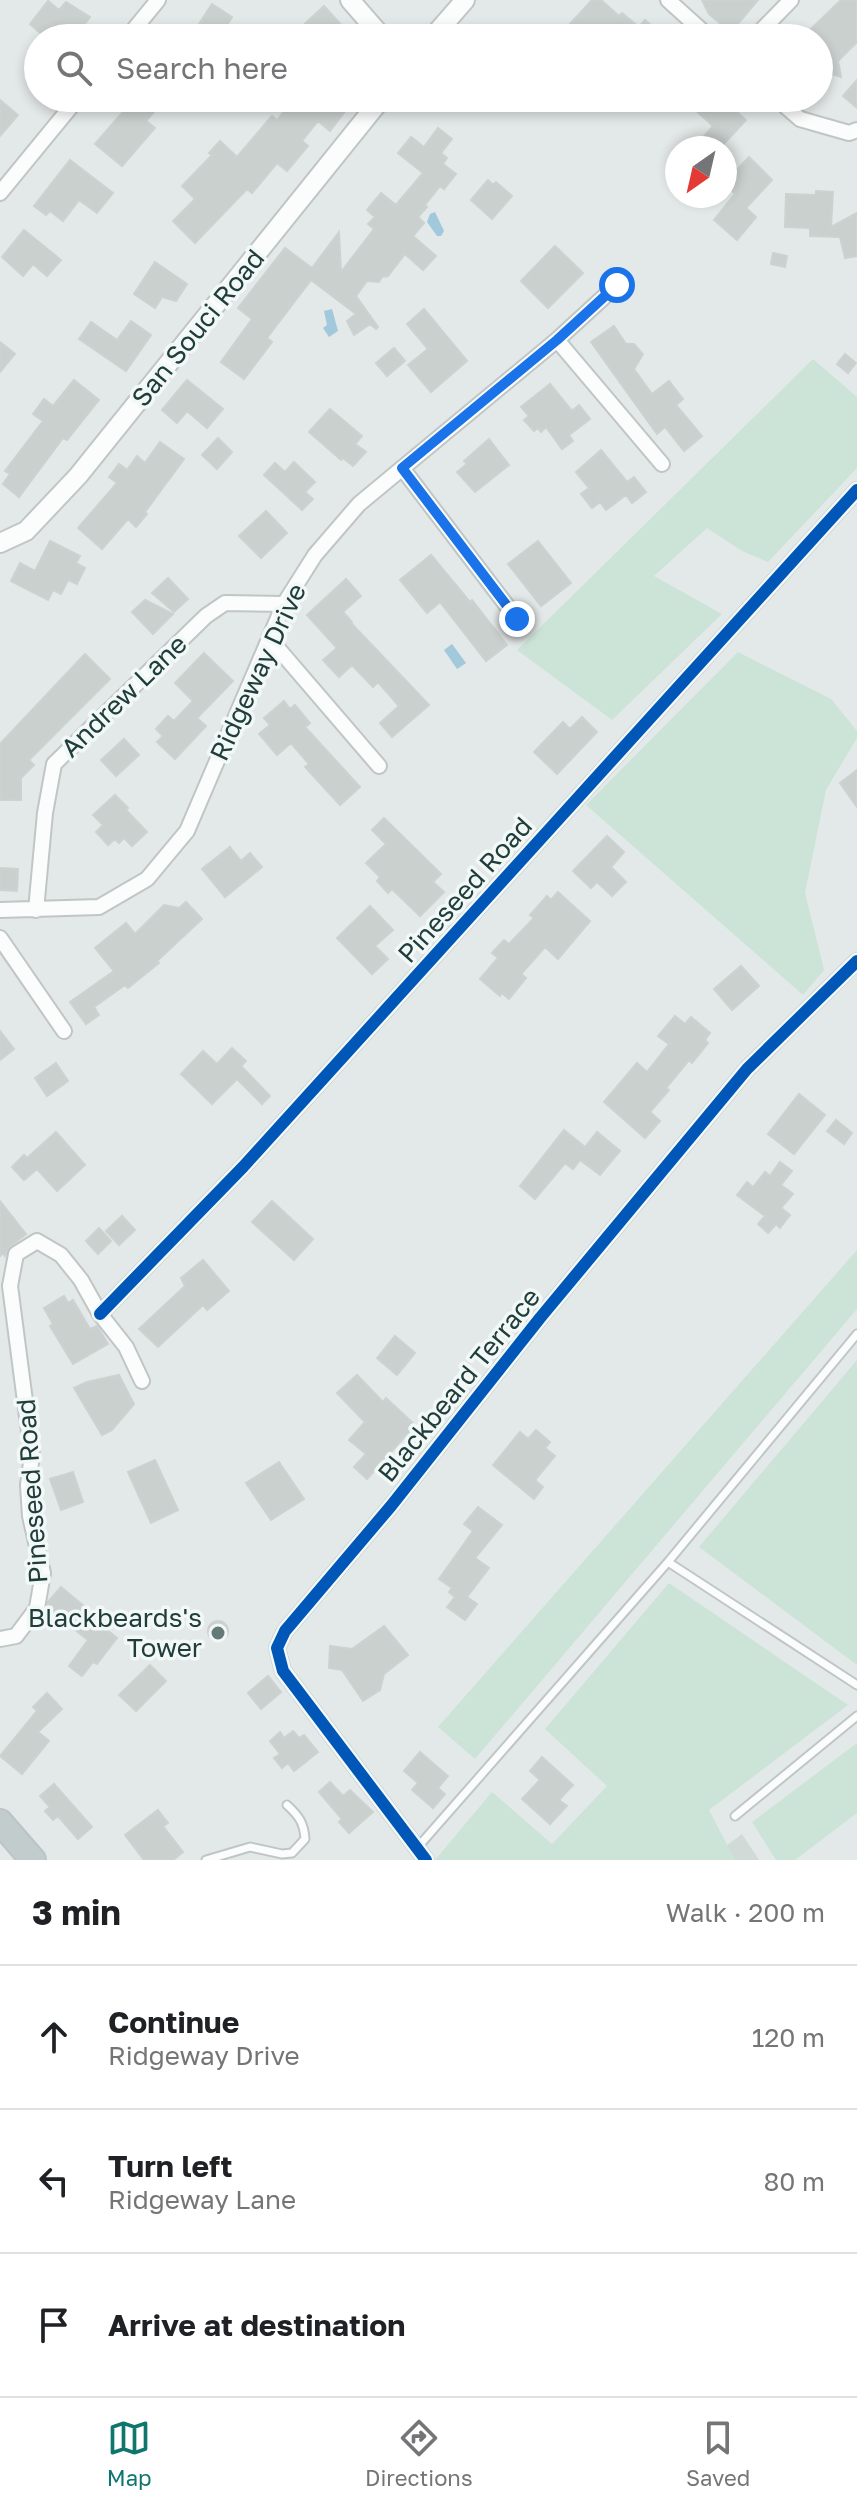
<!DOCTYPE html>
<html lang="en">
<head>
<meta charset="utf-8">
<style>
  :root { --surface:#fff; --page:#f2f2f2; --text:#202124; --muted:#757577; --line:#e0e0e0; --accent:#0f766e }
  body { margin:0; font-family:"Golos Text",sans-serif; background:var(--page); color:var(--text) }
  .compass { position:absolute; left:665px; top:136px; width:72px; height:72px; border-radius:50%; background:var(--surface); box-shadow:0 4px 12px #0003; rotate:214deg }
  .stop { position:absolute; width:24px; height:24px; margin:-18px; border:6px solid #1a73e8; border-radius:50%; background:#fff }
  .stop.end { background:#1a73e8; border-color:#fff; box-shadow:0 2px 8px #0008 }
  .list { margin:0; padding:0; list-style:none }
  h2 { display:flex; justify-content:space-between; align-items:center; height:104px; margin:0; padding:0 32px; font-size:34px }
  h2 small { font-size:26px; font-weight:400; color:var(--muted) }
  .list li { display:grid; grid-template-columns:52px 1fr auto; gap:24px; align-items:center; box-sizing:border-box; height:144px; padding:0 32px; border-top:2px solid var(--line) }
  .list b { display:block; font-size:30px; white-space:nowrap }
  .list p { margin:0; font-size:26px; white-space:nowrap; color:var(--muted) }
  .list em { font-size:26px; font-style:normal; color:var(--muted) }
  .icon { flex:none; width:44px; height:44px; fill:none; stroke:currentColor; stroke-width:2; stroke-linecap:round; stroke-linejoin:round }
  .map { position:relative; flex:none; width:857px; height:1860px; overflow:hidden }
  .search { position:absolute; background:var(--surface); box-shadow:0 4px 12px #0003; left:24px; right:24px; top:24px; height:88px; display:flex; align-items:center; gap:20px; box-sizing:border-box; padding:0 28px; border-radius:44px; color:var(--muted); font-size:30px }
  .sheet { height:536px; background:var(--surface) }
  nav { display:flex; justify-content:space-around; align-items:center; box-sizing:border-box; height:112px; border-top:2px solid var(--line); background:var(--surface); font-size:22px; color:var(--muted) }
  nav a { display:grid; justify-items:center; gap:4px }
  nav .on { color:var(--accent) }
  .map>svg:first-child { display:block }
</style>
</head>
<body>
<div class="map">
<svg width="857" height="1860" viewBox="0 0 857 1860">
  <rect width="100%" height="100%" fill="#e3e9e8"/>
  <path fill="#d0dbd8" d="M742 1834 759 1860H707Z"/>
  <path fill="#cbe4d7" d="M813 359 857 397V468L768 562 742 551 707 528 654 576 722 614 612 720 517 650Z
    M738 652 831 699 857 731V738L826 790 805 893 824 970 803 995 586 805Z
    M857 1250V1309L475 1759 438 1727Z
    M857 1360V1665L699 1547Z
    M669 1583 848 1705 709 1810 735 1860H435L492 1792 552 1844 607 1786 545 1729Z
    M857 1743V1813L795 1860H776L752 1822Z"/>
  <path fill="#a1c8db" d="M435 212 444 231 441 236H437L427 222 430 214Z
    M332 309 338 331 329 337 323 328 327 325 324 311Z
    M452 644 466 663 457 669 444 650Z"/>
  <path fill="#cad0ce" stroke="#cbd2d1" stroke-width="2" d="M592 0H601L619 16 622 13 639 27 645 20 665 38H583L569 25Z
    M702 0H758L731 32 709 14Z
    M841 0H857V42L838 61 841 77 829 73 819 83V52L825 46 819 38 809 31Z
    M48 1 59 10 66 2 90 17 74 38H46L30 24Z
    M212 4 232 17 219 38H190Z
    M324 6 353 38H301L296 32Z
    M857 80V108L843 96Z
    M135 98H166L146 121 155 128 122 166 95 144Z
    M294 98H355L330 131 318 121 302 141 308 146 287 171 277 163 252 193 247 189 195 243 173 221 195 199 182 186 212 155 209 153 220 141 237 157 272 116 277 120Z
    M682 98H721L746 120 720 148H708L700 141 713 126Z
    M0 100 18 115 0 136Z
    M438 128 452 139 441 153 447 158 443 164 456 174 444 189 440 186 425 205 427 207 418 217 424 223 413 236 436 256 423 270 405 254 388 276 382 277 379 282 367 281 356 296 378 327 376 329 370 324 354 335 347 321 356 314 311 280 267 338 272 342 244 379 221 362 252 319 238 308 285 248 312 268 339 232 341 272 374 229 368 224 375 217 367 210 381 193 396 205 423 173 398 153 411 137 424 147Z
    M749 157 772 180 746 208 756 217 737 240 714 220 735 194 725 182Z
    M70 160 113 193 97 213 79 200 63 221 50 211 46 215 34 206Z
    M488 180 493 185 496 182 512 196 492 219 471 200Z
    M816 191 833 192 831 227 857 213V256L845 258 840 237 810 236V228L785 227 786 194 816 195Z
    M24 230 61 260 47 276 33 264 23 276 2 257Z
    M555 246 583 273 548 308 521 281Z
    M773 253 787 256 785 267 771 264Z
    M155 262 187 284 176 301 162 297 155 308 134 294Z
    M424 309 467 361 431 392 408 365 428 349 407 324Z
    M131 321 151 335 126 371 79 339 91 322 117 340Z
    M614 326 626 344H634L643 354 634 369 652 394 669 381 683 399 676 405 702 436 684 451 665 427 657 434 591 342Z
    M0 342 15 354 0 372Z
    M394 348 405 361 387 376 376 363Z
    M845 354 856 363 848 373 837 364Z
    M74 380 99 400 67 440 63 438 19 497 3 484 10 474 5 471 43 421 33 414 44 399 53 406Z
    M187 380 223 409 207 428 187 411 177 423 162 410Z
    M550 384 572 411 579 405 590 419 569 435 573 441 562 449 546 427 541 432 538 428 534 431 524 420 529 416 521 407Z
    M330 409 362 436 355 444 366 452 353 466 343 458 341 460 309 432Z
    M218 438 232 452 217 469 202 455Z
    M489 439 509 465 475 492 457 472 467 464 464 461Z
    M160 442 184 459 145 512 147 514 136 527 128 519 102 549 78 528 117 483 109 477 119 464 127 470 137 456 145 463Z
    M601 450 627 482 634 477 646 492 632 503 626 495 606 510 600 502 592 508 581 494 589 488 576 472Z
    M294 462 315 482 305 492 313 499 302 510 264 475 275 463 285 472Z
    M266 511 287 533 261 558 239 536Z
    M50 541 80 556 76 563 85 568 77 584 68 580 61 594 53 590 48 600 11 581 20 563 35 571Z
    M538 541 571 583 541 606 508 564Z
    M431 555 470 602 472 600 507 645 486 661 440 602 427 613 400 580Z
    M168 578 188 599 174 612 152 593Z
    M346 579 361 596 343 612 352 622 351 623 429 705 392 737 380 723 399 706 378 682 373 687 352 665 339 677 323 660 337 648 307 615Z
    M145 600 173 614 153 634 132 612Z
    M204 653 233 681 197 718 206 726 175 759 157 742 163 736 156 729 168 716 174 721 193 701 175 683Z
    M85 654 110 679 29 760 34 765 21 778V800H0V744Z
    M284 701 290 709 295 705 310 723 305 727 360 787 340 805 305 767 309 764 291 743 277 755 259 734 270 725 264 718Z
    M582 717 597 732 557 774 534 752 563 722 570 729Z
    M124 739 139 755 116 776 101 760Z
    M857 770V807L840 783Z
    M115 795 128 808 126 810 147 832 132 846 124 838 119 843 115 839 108 845 96 832 103 825 93 815Z
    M384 818 441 874 433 882 444 892 420 916 392 889 388 893 377 881 380 877 366 863 386 844 372 830Z
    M607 836 624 852 611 867 626 882 612 896 597 882 591 888 573 871Z
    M230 847 241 861 250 853 262 867 225 897 202 869Z
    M0 868 18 869 17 891 0 890Z
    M558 892 590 921 558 959 545 947 521 974 526 978 509 999 502 993 500 996 480 979 498 958 492 953 504 940 509 944 534 918 530 915 547 896 551 900Z
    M186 902 202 919 157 961 159 963 128 988 125 985 94 1007 99 1015 86 1024 70 1002 114 971 95 948 126 923 135 934 164 905 179 908Z
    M370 906 393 930 375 946 388 959 372 974 337 938Z
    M741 966 759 986 732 1010 714 989Z
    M675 1016 685 1024 691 1017 710 1033 705 1040 708 1043 692 1063 689 1060 666 1088 669 1090 650 1112 660 1121 645 1138 604 1102 637 1063 647 1072 669 1044 658 1036Z
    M0 1031 14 1049 0 1060Z
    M232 1048 246 1061 241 1066 270 1096 262 1104 237 1079 212 1104 181 1074 203 1051 217 1064Z
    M56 1063 68 1081 47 1096 35 1078Z
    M799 1094 825 1115 794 1154 768 1134Z
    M836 1120 852 1133 844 1144 827 1131Z
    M564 1130 585 1147 597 1132 620 1151 600 1175 580 1160 573 1169 565 1163 535 1199 520 1186Z
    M56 1132 85 1165 57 1191 37 1169 24 1180 12 1167 24 1155 27 1158Z
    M780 1162 792 1171 781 1185 793 1194 781 1208 790 1215 780 1228 776 1224 768 1233 758 1224 765 1216 737 1195 747 1182 753 1187 765 1172 770 1176Z
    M0 1201 26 1234 8 1248 5 1256 3 1253 0 1256Z
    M272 1201 313 1239 294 1260 252 1222Z
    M122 1216 135 1230 119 1245 106 1231Z
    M99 1228 111 1241 98 1254 86 1241Z
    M203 1260 229 1291 207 1310 203 1305 158 1347 139 1329 185 1286 181 1278Z
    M64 1296 68 1303 73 1300 90 1329 97 1326 108 1344 73 1364 50 1326 53 1324 44 1308Z
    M395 1336 415 1353 397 1375 377 1358Z
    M119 1375 134 1404 112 1430 102 1435 74 1388 87 1382Z
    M357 1375 383 1402 386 1398 415 1425 367 1479 354 1467 366 1454 349 1440 365 1422 337 1393Z
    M536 1430 550 1442 545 1448 555 1456 535 1480 543 1487 534 1499 493 1465 520 1432 528 1439Z
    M155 1460 178 1510 151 1523 128 1472Z
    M279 1462 304 1499 271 1520 246 1483Z
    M73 1472 83 1502 61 1510 50 1479Z
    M478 1507 502 1525 475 1558 489 1568 467 1597 477 1604 465 1620 447 1607 455 1597 449 1592 452 1588 439 1579 473 1531 464 1524Z
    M61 1587 90 1611 87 1614 117 1638 97 1664 93 1662 82 1676 69 1666 88 1640 47 1608 48 1602Z
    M208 1631a10 10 0 1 1 20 0a10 10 0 1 1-20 0Z
    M384 1626 408 1655 384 1674 380 1690 363 1701 342 1670 329 1668 330 1646 352 1649Z
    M150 1665 166 1681 136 1711 119 1695Z
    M268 1676 281 1692 261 1709 248 1693Z
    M47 1693 62 1709 38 1732 49 1741 22 1774 0 1756 37 1711 33 1707Z
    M293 1731 299 1738 304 1735 318 1752 294 1771 288 1763 282 1768 274 1758 280 1754 270 1741 280 1732 284 1738Z
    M420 1752 448 1776 438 1788 445 1794 433 1808 412 1790 418 1783 404 1771Z
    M542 1757 573 1785 559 1800 567 1806 550 1824 522 1799 540 1780 530 1771Z
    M330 1782 343 1796 350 1790 373 1812 349 1833 339 1822 342 1819 319 1792Z
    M54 1784 92 1827 78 1839 58 1816 53 1820 45 1811 50 1807 40 1796Z
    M158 1810 168 1823 163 1826 183 1852 173 1860H144L125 1835Z"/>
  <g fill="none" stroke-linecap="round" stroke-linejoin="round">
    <g stroke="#c0c6c5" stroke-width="11">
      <path id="service" d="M668 1562 857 1685
        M735 1816 857 1716
        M417 1848 668 1562 857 1334
        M206 1860 250 1847 282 1854 292 1853 305 1839C304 1823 299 1816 287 1805"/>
    </g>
    <g stroke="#c0c6c5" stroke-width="18">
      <path id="minor" d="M668 0 710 38
        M127 38 158 0
        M754 38 791 0
        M776 98 800 119 849 133 857 130
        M0 193 78 98
        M557 340 662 464
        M402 468 517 619
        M269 638 379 766
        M0 910 99 907 147 879 187 831 284 604 315 555 359 504 557 340 617 285
        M36 910 45 813 54 764 206 616 225 603 284 604
        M0 938 64 1031
        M100 1314 243 1167 857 490
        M0 1639 16 1636 37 1608 43 1573 30 1516 28 1485 32 1455 10 1286 16 1254 37 1241 61 1255 81 1280 100 1314 126 1347 142 1381
        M426 1860 283 1671 277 1648 285 1631 391 1506 540 1318 747 1069 857 961"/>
    </g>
    <g stroke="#c0c6c5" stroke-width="22">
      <path id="tertiary" d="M350 0 383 38
        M432 38 465 0
        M0 543 26 531 78 476 382 98"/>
    </g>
    <g stroke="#bbc5c5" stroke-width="28">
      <path id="trunk" d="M0 1822 33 1860"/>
    </g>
    <use href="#service" stroke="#fbfcfc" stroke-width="7"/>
    <use href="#minor" stroke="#fbfcfc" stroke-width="14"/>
    <use href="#tertiary" stroke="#fbfcfc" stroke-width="18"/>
    <use href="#trunk" stroke="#c3cccc" stroke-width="24"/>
    <g stroke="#f1f8f6" stroke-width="17">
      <path id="cycleway" d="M100 1314 243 1167 857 490
        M426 1860 283 1671 277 1648 285 1631 391 1506 540 1318 747 1069 857 961"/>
    </g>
    <use href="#cycleway" stroke="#0057b8" stroke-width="12"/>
  </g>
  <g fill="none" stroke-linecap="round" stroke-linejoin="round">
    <path stroke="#1a73e8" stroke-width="10" d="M517 619 402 468 557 340 617 285"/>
  </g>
  <circle fill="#647978" stroke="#f1f8f6" stroke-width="3" cx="218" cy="1633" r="8"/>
  <g text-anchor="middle" stroke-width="7" stroke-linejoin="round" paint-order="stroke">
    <g font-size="26" fill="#203d3b" stroke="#f1f8f6">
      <text transform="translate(198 328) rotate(-51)" y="9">San Souci Road</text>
      <text transform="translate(258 672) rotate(-65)" y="9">Ridgeway Drive</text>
      <text transform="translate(124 696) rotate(-44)" y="9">Andrew Lane</text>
      <text transform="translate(465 890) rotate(-48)" y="9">Pineseed Road</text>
      <text transform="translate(459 1385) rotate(-51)" y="9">Blackbeard Terrace</text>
      <text transform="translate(32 1491) rotate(-94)" y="9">Pineseed Road</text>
    </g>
    <g font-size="26" fill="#203d3b" stroke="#f1f8f6" text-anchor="end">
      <text x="202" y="1627">Blackbeards's<tspan x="202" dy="30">Tower</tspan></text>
    </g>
  </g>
</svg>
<svg class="compass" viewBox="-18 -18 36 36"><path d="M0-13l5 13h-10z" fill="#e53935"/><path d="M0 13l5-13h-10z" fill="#757577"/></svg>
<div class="stop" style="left:617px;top:285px"></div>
<div class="stop end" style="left:517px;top:619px"></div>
<div class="search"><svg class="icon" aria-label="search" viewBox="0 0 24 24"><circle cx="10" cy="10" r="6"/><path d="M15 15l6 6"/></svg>Search here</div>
</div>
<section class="sheet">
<h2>3 min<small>Walk · 200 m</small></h2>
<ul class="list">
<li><svg class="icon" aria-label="ahead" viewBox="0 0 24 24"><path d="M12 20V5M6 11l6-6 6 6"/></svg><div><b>Continue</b><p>Ridgeway Drive</p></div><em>120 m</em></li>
<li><svg class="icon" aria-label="left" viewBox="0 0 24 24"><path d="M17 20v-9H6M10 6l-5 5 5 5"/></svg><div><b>Turn left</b><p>Ridgeway Lane</p></div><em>80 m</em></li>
<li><svg class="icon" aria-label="arrive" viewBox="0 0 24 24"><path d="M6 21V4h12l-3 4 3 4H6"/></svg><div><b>Arrive at destination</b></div></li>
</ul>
</section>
<nav>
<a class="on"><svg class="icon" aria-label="map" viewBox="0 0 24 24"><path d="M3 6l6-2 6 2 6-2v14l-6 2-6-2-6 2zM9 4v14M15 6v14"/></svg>Map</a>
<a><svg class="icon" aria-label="directions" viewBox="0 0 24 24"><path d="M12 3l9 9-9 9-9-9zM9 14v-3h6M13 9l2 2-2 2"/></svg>Directions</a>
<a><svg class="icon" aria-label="saved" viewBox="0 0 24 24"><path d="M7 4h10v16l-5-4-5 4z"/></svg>Saved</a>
</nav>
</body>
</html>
